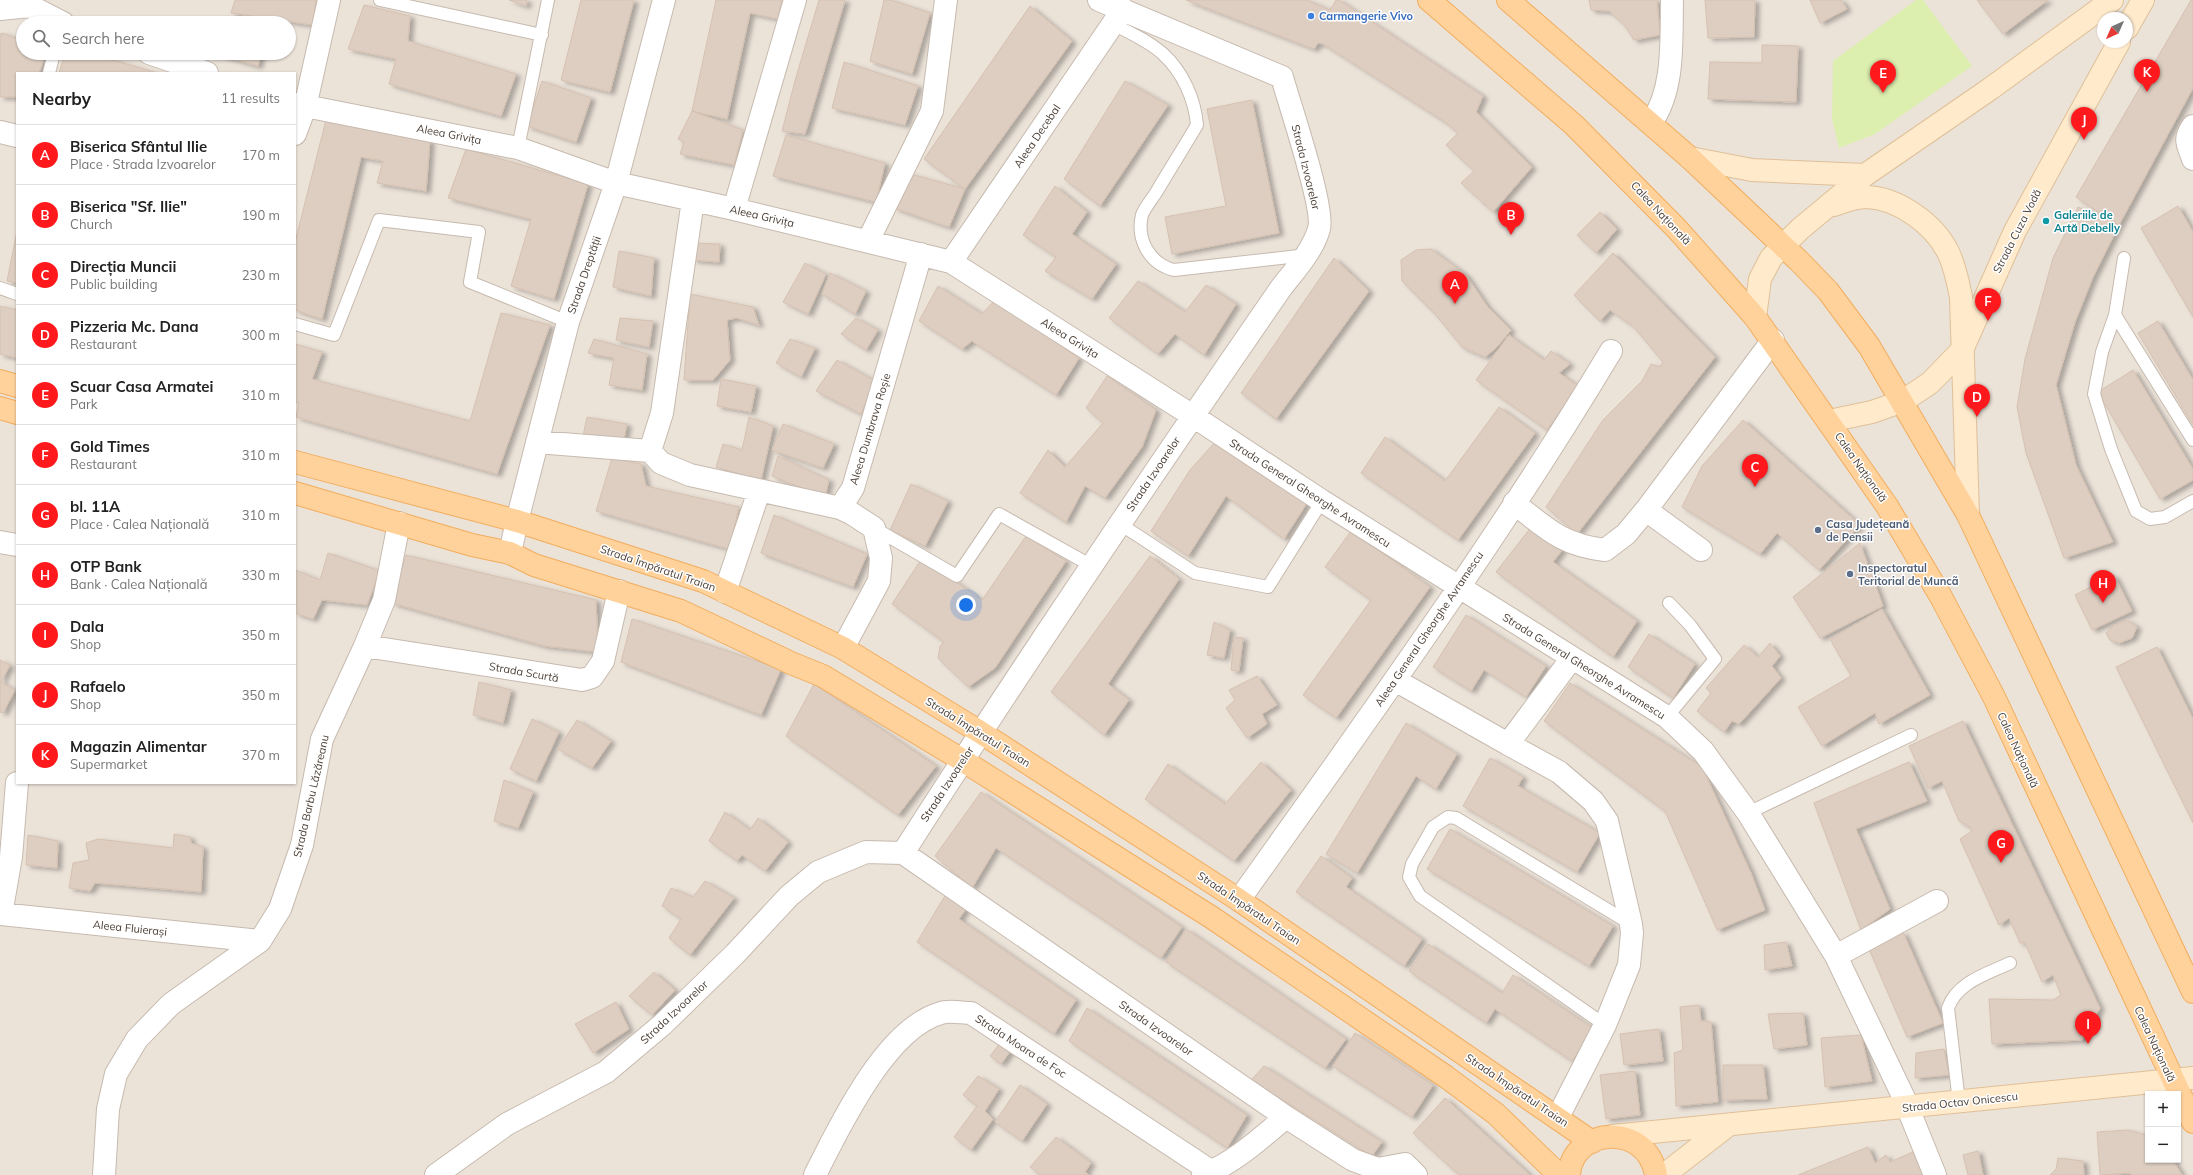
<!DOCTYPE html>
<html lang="en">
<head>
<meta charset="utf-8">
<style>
  :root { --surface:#fff; --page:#f6f6f6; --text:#222; --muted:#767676; --line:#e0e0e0; --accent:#ff191d }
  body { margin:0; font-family:Mulish,sans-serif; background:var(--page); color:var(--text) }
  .controls { position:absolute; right:12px; bottom:12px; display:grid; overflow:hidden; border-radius:0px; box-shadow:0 1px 3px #0004 }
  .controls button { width:36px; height:36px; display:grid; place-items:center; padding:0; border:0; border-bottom:1px solid var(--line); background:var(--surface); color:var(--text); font:20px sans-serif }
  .compass { position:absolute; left:2097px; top:12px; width:36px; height:36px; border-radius:50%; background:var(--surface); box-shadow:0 1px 3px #0004; rotate:225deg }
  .you { position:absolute; left:966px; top:605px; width:14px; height:14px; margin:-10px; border:3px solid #fff; border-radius:50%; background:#1a73e8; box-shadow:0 0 0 6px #1a73e833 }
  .badge { display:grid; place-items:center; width:26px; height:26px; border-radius:50%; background:var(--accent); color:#fff; font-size:13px; font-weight:700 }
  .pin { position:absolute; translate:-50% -33px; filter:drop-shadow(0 1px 2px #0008) }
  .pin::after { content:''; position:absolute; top:21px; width:14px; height:12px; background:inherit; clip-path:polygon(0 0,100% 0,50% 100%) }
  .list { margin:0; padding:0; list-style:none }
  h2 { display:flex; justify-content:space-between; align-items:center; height:52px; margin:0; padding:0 16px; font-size:17px }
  h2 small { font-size:13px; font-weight:400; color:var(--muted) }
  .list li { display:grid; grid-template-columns:26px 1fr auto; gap:12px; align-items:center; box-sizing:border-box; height:60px; padding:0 16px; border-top:1px solid var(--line) }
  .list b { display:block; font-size:15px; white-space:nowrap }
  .list p { margin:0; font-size:13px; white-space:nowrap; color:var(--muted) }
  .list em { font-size:13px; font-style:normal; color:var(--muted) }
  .icon { flex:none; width:22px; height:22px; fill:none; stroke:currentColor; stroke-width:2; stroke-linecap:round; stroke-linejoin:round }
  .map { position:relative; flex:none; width:2193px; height:1175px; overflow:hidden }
  .search { position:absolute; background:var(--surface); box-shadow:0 1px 3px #0004; left:16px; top:16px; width:280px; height:44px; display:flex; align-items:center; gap:10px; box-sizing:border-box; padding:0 14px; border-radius:22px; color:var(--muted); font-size:15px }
  .panel { position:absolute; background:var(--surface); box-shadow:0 1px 3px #0004; left:16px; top:72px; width:280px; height:712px; border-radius:0px }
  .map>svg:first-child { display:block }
</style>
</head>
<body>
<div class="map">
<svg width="2193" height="1175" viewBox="0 0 2193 1175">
  <defs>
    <filter id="shadow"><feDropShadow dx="4.5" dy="2.5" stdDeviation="2" flood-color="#0004"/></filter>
  </defs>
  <rect width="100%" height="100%" fill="#f7f1eb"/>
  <path fill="#ebe2d8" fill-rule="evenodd" d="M0 0H2193V1175H0ZM2103 18H2127V42H2103ZM23 23H289V53H23ZM17 73H295V783H17ZM2148 1094H2178V1160H2148Z"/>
  <path fill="#ddefaf" d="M1916 0H1923L1972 66 1875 134 1839 148 1832 119 1833 61Z"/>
  <path fill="#ddcec1" stroke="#d6c1b1" filter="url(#shadow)" d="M235 0H316L313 25 231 13Z
    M509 0H527L526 6Z
    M581 0H634L610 92 561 80Z
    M716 0H782L778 19 750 13 727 119 692 111Z
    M819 0H845L805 134 782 131 796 77Z
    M884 0H891L930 13 912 74 870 61Z
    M1186 0H1307L1330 10 1336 0H1339L1483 96 1476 112 1532 167 1493 212 1461 183 1474 171 1446 145 1458 133 1445 122 1323 44 1318 43 1314 49Z
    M1589 0H1657L1660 35 1634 40 1625 26 1609 11 1591 10Z
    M1705 0H1755L1754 37 1708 38Z
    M1810 0H1841L1847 9 1820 23Z
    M1977 0H2048L2003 34Z
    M2191 0H2193V88L2119 225 2076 197Z
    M364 5 410 16 408 41 516 74 501 116 389 84 396 59 348 49Z
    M1030 6 1072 41 965 189 924 159Z
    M218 18 238 23H217Z
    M3 33 23 41V53H46L39 73H17V97H0V34Z
    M1762 45 1798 46 1796 102 1708 99 1710 62 1762 63Z
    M65 53H89L157 73H59Z
    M212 53H261L258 66Z
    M844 62 918 86 905 125 832 108Z
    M542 81 591 98 576 142 527 126Z
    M1125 81 1168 105 1100 206 1064 179Z
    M1252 100 1279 233 1172 254 1165 217 1226 206 1207 109Z
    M692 111 743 130 734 165 680 154 684 142 678 139Z
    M327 116 430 140 426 191 377 183 383 161 361 157 322 319 295 310V242Z
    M786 135 885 163 876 202 773 176Z
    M466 149 588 184 554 299 511 286 531 219 448 198Z
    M907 173 965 189 949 227 894 208Z
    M1055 186 1087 212 1072 234 1116 264 1092 299 1045 271 1056 257 1023 235Z
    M2178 206 2193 232V317L2141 228Z
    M2078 207 2119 225 2093 277 2075 322 2056 385 2076 465 2113 542 2064 558 2026 453 2017 407 2025 359 2053 258Z
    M1600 212 1617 229 1596 253 1577 235Z
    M17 231V283L7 281Z
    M692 243 720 244 719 262 693 260Z
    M1431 249 1466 275 1487 306 1511 330 1497 347 1485 357 1462 347 1435 314 1402 281 1401 260 1416 250Z
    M619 251 654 258 651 296 613 287Z
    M1613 253 1715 357 1577 534 1546 507 1603 420 1642 381 1651 364 1660 367 1663 362 1633 326 1610 310 1600 321 1574 295Z
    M1334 258 1369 291 1276 419 1241 393Z
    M805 263 826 274 808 314 783 302Z
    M830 273 866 291 855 314 822 294Z
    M1138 281 1185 312 1206 285 1236 304 1204 355 1175 334 1158 354 1109 318Z
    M938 286 982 314 994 301 1079 358 1056 395 972 341 962 349 919 321Z
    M690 294 753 307 759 325 737 318 727 320 730 360 713 380H684Z
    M0 306 17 310V358L0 354Z
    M501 313 550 325 497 474 296 417 299 403 295 402V344L322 352 312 379 470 421Z
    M620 318 653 321 649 347 616 340Z
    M856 318 878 330 866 350 841 334Z
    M2158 321 2193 380V425L2138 333Z
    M1509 335 1544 360 1551 351 1570 364 1559 373 1578 386 1547 430 1476 380Z
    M594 339 647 354 642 390 609 385 614 358 588 353Z
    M790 339 815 348 801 377 776 363Z
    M837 360 875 381 861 414 816 391Z
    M2133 370 2193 469V480L2160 499 2098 392Z
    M1107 376 1156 410 1142 447 1105 498 1085 486 1066 522 1020 493 1048 450 1065 467 1103 423 1086 408Z
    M721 379 756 386 751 412 717 406Z
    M1499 407 1535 433 1458 540 1361 473 1385 437 1445 481Z
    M587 417 627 424 623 444 583 436Z
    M749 417 773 426 761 480 716 467 723 444 742 450Z
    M1743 420 1860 525 1819 570 1777 533 1760 554 1682 507 1702 466Z
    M783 424 834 444 823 468 772 450Z
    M1216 441 1307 503 1284 539 1226 496 1188 556 1151 531 1190 470Z
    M778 456 829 480 825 497 772 476Z
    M612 458 641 464 646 486 739 507 729 549 596 511Z
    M911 484 948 501 925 546 890 530Z
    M774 515 867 554 853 587 761 553Z
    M1532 526 1563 549 1553 562 1637 621 1613 657 1496 572Z
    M1351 531 1430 587 1336 718 1303 695 1371 600 1325 567Z
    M1026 536 1066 561 995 668 968 687 938 658 940 646 944 642 892 604 922 558 982 600Z
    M1860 543 1883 606 1820 638 1793 597Z
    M328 553 380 571 367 605 322 600 313 619 295 613V570L320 580Z
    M406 555 596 600 598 652 545 646 392 603Z
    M1150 556 1179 579 1108 684 1129 700 1104 735 1051 692Z
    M2114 575 2132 611 2092 630 2075 595Z
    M1882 609 1930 695 1879 724 1875 713 1822 746 1798 707 1851 676 1830 639Z
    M1466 615 1546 666 1526 697 1484 670 1471 691 1433 667Z
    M632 619 781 669 761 715 621 662Z
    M2127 620 2137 627 2132 638 2119 643 2110 640 2106 633 2113 626Z
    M1214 622 1230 630 1224 658 1207 655Z
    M1649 634 1695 664 1673 698 1628 667Z
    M1234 637 1243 638 1239 671 1231 670Z
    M1770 643 1780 656 1772 666 1781 678 1739 724 1732 721 1724 732 1697 711 1711 693 1706 688 1744 645 1758 657Z
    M2157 647 2193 719V823L2116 667Z
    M0 660 10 665 1 682 15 690 3 713 0 712Z
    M1257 676 1277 705 1262 714 1267 724 1247 738 1226 708 1235 700 1229 690Z
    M479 682 511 690 503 723 473 715Z
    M1570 683 1702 767 1751 873 1765 910 1717 930 1665 811 1544 721Z
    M814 684 936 766 898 815 786 736Z
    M532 719 559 732 536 781 510 769Z
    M577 720 611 741 592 768 558 749Z
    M1963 721 2100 1008 2082 1040 1992 1044 1989 999 2053 1000 2061 995 2053 975 2042 982 2025 943H2020L2009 918 1999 925 1960 839 1972 831 1970 827 1959 821 1942 781 1928 788 1909 746Z
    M1406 723 1457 754 1436 789 1416 776 1357 873 1326 854Z
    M1490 758 1523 777 1518 786 1600 833 1577 872 1463 806Z
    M1261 762 1291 790 1234 861 1145 799 1168 764 1225 804Z
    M1909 762 1927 801 1856 829 1890 909 1861 930 1814 803Z
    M504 780 533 792 518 828 494 821Z
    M981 792 1182 927 1161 958 996 848 972 888 935 856Z
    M725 812 750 830 758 818 788 842 765 871 742 855 737 861 709 841Z
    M1450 829 1613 926 1589 966 1427 869Z
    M174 834 190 837 191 843 203 847 201 892 95 883 90 891 69 888 73 863 89 860 86 843 98 839 173 848Z
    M28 835 58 841 57 868 26 865Z
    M1321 856 1352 878 1346 887 1422 939 1404 966 1296 892Z
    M705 881 734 898 690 955 669 938 681 919 662 906 671 888 693 897Z
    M946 894 966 909 959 919 1076 1000 1054 1034 917 942Z
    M1186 929 1346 1039 1325 1068 1166 962Z
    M1903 932 1943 1023 1907 1037 1869 949Z
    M1786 942 1792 966 1765 970 1764 945Z
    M1428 944 1502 993 1513 975 1594 1029 1572 1061 1495 1009 1486 1023 1409 971Z
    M654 972 675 990 652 1015 629 996Z
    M616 1002 629 1029 593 1053 575 1024Z
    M1699 1005 1701 1021 1711 1022 1718 1102 1676 1106 1674 1053 1683 1050 1680 1007Z
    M1087 1008 1247 1115 1227 1148 1069 1041Z
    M1803 1013 1807 1045 1774 1049 1768 1014Z
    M1659 1029 1663 1061 1624 1065 1620 1034Z
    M1355 1033 1433 1085 1412 1117 1333 1066Z
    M1861 1035 1872 1081 1825 1087 1821 1038Z
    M1001 1042 1012 1049 1001 1064 990 1056Z
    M1944 1049 1949 1075 1915 1078 1916 1053Z
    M1723 1065H1763L1767 1099 1723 1100Z
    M1264 1066 1382 1142 1372 1156 1251 1080Z
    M1635 1071 1640 1115 1606 1119 1600 1075Z
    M978 1076 999 1089 985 1111 993 1119 971 1150 954 1137 977 1106 963 1095Z
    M1020 1085 1047 1104 1022 1141 995 1122Z
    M1445 1098 1530 1175H1459L1413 1133Z
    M2129 1130 2148 1136V1160H2173L2182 1175H2131L2130 1173 2100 1175 2097 1132Z
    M1056 1137 1091 1163 1085 1172 1089 1175H1040L1030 1167Z
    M1868 1147 1875 1163 1886 1155 1890 1162 1915 1151 1925 1175H1798Z
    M1978 1151 1983 1175H1968L1963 1155Z
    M2058 1158 2083 1161 2084 1175H2050L2056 1169Z"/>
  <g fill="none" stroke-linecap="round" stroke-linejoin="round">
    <g stroke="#c7baaf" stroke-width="14">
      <path id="lane" d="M380 0 542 35
        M1113 24C1130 33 1149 41 1163 54 1183 72 1195 100 1197 125 1184 147 1170 169 1157 191 1153 198 1145 207 1142 215 1136 240 1150 264 1174 270L1307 255
        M49 73 54 53
        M518 148 548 0
        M2124 258 2115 315 2102 352 2094 394 2111 449 2136 511 2150 519 2165 517 2193 501
        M0 288 17 294
        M2115 315 2193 440
        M295 324 334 335 379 220 479 232 470 282 568 322
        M1120 524 1195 573 1268 587 1322 501
        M874 528 957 576 999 514 1092 566
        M1667 717 1715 659 1690 625 1669 603
        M1748 813 1911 735
        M1605 1025 1420 896 1409 877 1412 864 1433 827 1448 817 1456 818 1631 924
        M1959 1102 1948 1008C1957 982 1987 974 2010 963"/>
    </g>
    <g stroke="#c7baaf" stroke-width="24">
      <path id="street" d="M0 9 30 6 63 23
        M149 53 207 73
        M295 104 518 148 616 183 734 209 951 262 1193 416 1322 501 1667 717 1703 751 1748 813 1836 956 1903 1096 1935 1175
        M1651 123C1675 89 1671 40 1672 0
        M2193 126C2183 140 2188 144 2193 159
        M0 132 17 136
        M295 134 305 107 329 0
        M693 200 662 413 650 451 661 463 690 475 840 508
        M734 209 795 0
        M868 241 932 111 946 0
        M951 262 1123 9
        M537 442 650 451
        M1514 503C1547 529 1562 545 1605 550L1626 534 1646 510 1773 340
        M1646 510 1701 550
        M0 542 17 545
        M510 553 517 521 568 322 616 183 664 0
        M725 592 759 491
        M365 646 582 680 592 677 603 661 619 591
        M843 648 879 581 881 558 874 528 851 513 840 508 853 488 921 254
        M1395 680 1508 744
        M903 853 1286 1117 1353 1160 1378 1169 1405 1164 1416 1175
        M1239 900C1367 720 1497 541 1611 351
        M0 914 260 941
        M1 914 11 857 17 783
        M1836 956 1937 901
        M1558 1117 1605 1025 1629 965 1632 933 1631 924 1607 821 1593 801 1559 772 1508 744 1572 658
        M104 1175 108 1109 116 1074 137 1039 171 1004 260 941 280 909 302 845 322 739 365 646 384 600 399 523
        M436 1175 507 1124 606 1072 663 1024 735 954 789 896 818 872 866 852 903 853C1025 662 1152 475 1281 288 1295 270 1312 252 1319 229 1325 208 1289 103 1282 77L1099 0
        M815 1175C839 1127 886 1028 941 1013 949 1010 962 1013 971 1013L1212 1172
        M1203 1175C1234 1163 1261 1138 1286 1117"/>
    </g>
    <g stroke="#dfc098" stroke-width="24">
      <path id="secondary" d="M2127 28 2143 0
        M1690 158 1752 170 1865 175
        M1834 205C1845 201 1855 197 1867 197 1898 198 1934 224 1948 252 1955 266 1958 282 1961 297L1968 515
        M1755 317 1760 279 1771 258 1800 229 1865 175 1990 89 2112 0
        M1829 421 1872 412 1903 401 1930 383 1962 350 2015 231 2119 42
        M1613 1136 2193 1078
        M1664 1175 1727 1126"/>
    </g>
    <g stroke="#f2ad5e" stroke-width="24">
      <path id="primary" d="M1429 0 1574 125 1677 229 1755 317 1887 506 1940 595 1994 697 2193 1122
        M1508 0 1690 158 1799 261 1828 291 1869 346 1968 515 2193 992
        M0 381 17 386
        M0 408 17 413
        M295 462 517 521 703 581 843 648 980 732 1239 900 1592 1142
        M295 493 472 545 510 553 534 565 681 611 791 663 823 676 962 760 1211 917 1445 1076 1496 1114 1559 1175
        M1569 1175C1572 1127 1647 1121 1656 1175"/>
    </g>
    <use href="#lane" stroke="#fff" stroke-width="12"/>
    <use href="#street" stroke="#fff" stroke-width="22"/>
    <use href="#secondary" stroke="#ffeacc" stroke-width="22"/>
    <use href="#primary" stroke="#ffd29b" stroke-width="22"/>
  </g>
  <circle fill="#3f7fe0" stroke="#fff" stroke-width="1.5" cx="1311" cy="16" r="4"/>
  <circle fill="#0f9aa8" stroke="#fff" stroke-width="1.5" cx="2046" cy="221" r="4"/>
  <g fill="#5c6f8a" stroke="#fff" stroke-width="1.5">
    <circle cx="1818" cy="530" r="4"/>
    <circle cx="1850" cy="574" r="4"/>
  </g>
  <g text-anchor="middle" stroke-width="3" stroke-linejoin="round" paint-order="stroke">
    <g font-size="11" font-weight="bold" fill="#366cbe" stroke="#fff" text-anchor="start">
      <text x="1319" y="20">Carmangerie Vivo</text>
    </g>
    <g font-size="11" fill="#4c4037" stroke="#fff">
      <text transform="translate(449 134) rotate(11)" y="4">Aleea Grivița</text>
      <text transform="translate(1037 136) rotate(-56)" y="4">Aleea Decebal</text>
      <text transform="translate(1306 167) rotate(76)" y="4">Strada Izvoarelor</text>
      <text transform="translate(1661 213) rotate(47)" y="4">Calea Națională</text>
      <text transform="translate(762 216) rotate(13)" y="4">Aleea Grivița</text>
      <text transform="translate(2017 231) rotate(-63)" y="4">Strada Cuza Vodă</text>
      <text transform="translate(584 275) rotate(-71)" y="4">Strada Dreptății</text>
      <text transform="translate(1070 338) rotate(32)" y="4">Aleea Grivița</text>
      <text transform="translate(870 429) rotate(-73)" y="4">Aleea Dumbrava Roșie</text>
      <text transform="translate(1861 467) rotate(55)" y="4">Calea Națională</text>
      <text transform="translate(1153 474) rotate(-56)" y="4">Strada Izvoarelor</text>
      <text transform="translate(1310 493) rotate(33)" y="4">Strada General Gheorghe Avramescu</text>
      <text transform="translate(658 568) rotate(19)" y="4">Strada Împăratul Traian</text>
      <text transform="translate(1429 629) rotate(-56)" y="4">Aleea General Gheorghe Avramescu</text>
      <text transform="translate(1584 666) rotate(32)" y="4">Strada General Gheorghe Avramescu</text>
      <text transform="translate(524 672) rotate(10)" y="4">Strada Scurtă</text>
      <text transform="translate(978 732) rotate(32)" y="4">Strada Împăratul Traian</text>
      <text transform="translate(2018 750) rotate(65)" y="4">Calea Națională</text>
      <text transform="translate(947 784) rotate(-57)" y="4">Strada Izvoarelor</text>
      <text transform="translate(311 796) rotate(-77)" y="4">Strada Barbu Lăzăreanu</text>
      <text transform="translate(1249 908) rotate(34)" y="4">Strada Împăratul Traian</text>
      <text transform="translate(130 928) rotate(6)" y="4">Aleea Fluierași</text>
      <text transform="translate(674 1012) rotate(-43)" y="4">Strada Izvoarelor</text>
      <text transform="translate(1156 1028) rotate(35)" y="4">Strada Izvoarelor</text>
      <text transform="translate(2155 1044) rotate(65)" y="4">Calea Națională</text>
      <text transform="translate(1021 1046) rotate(33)" y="4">Strada Moara de Foc</text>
      <text transform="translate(1517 1090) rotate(34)" y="4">Strada Împăratul Traian</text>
      <text transform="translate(1960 1102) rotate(-6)" y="4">Strada Octav Onicescu</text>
    </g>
    <g font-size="11" font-weight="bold" fill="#0d838f" stroke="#fff" text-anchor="start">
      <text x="2054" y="219">Galeriile de<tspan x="2054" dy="13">Artă Debelly</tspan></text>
    </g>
    <g font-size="11" font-weight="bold" fill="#4e5e75" stroke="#fff" text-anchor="start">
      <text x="1826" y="528">Casa Județeană<tspan x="1826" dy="13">de Pensii</tspan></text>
      <text x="1858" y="572">Inspectoratul<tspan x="1858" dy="13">Teritorial de Muncã</tspan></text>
    </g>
  </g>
</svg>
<div class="controls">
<button>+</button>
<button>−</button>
</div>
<svg class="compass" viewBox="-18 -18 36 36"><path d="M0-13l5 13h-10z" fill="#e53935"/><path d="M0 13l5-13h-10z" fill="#767676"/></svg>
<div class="you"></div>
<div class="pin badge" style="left:1455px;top:304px">A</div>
<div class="pin badge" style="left:1511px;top:235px">B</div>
<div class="pin badge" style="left:1755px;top:487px">C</div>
<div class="pin badge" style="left:1977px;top:417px">D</div>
<div class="pin badge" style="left:1883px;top:93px">E</div>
<div class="pin badge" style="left:1988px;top:321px">F</div>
<div class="pin badge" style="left:2001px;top:863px">G</div>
<div class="pin badge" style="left:2103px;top:603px">H</div>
<div class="pin badge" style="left:2088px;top:1044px">I</div>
<div class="pin badge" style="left:2084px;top:140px">J</div>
<div class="pin badge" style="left:2147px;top:92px">K</div>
<div class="search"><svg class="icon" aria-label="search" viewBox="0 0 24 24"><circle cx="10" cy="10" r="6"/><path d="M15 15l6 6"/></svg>Search here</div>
<section class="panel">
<h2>Nearby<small>11 results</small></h2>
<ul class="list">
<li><span class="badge">A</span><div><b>Biserica Sfântul Ilie</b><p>Place · Strada Izvoarelor</p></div><em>170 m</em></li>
<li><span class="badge">B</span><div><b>Biserica &quot;Sf. Ilie&quot;</b><p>Church</p></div><em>190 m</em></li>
<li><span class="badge">C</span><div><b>Direcția Muncii</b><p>Public building</p></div><em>230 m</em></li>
<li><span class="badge">D</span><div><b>Pizzeria Mc. Dana</b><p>Restaurant</p></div><em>300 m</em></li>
<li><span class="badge">E</span><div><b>Scuar Casa Armatei</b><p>Park</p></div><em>310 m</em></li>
<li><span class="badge">F</span><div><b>Gold Times</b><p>Restaurant</p></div><em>310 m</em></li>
<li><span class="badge">G</span><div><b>bl. 11A</b><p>Place · Calea Națională</p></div><em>310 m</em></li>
<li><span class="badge">H</span><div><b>OTP Bank</b><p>Bank · Calea Națională</p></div><em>330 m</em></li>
<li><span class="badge">I</span><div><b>Dala</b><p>Shop</p></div><em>350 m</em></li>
<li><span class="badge">J</span><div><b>Rafaelo</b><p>Shop</p></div><em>350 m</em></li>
<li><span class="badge">K</span><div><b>Magazin Alimentar</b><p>Supermarket</p></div><em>370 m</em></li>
</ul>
</section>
</div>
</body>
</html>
